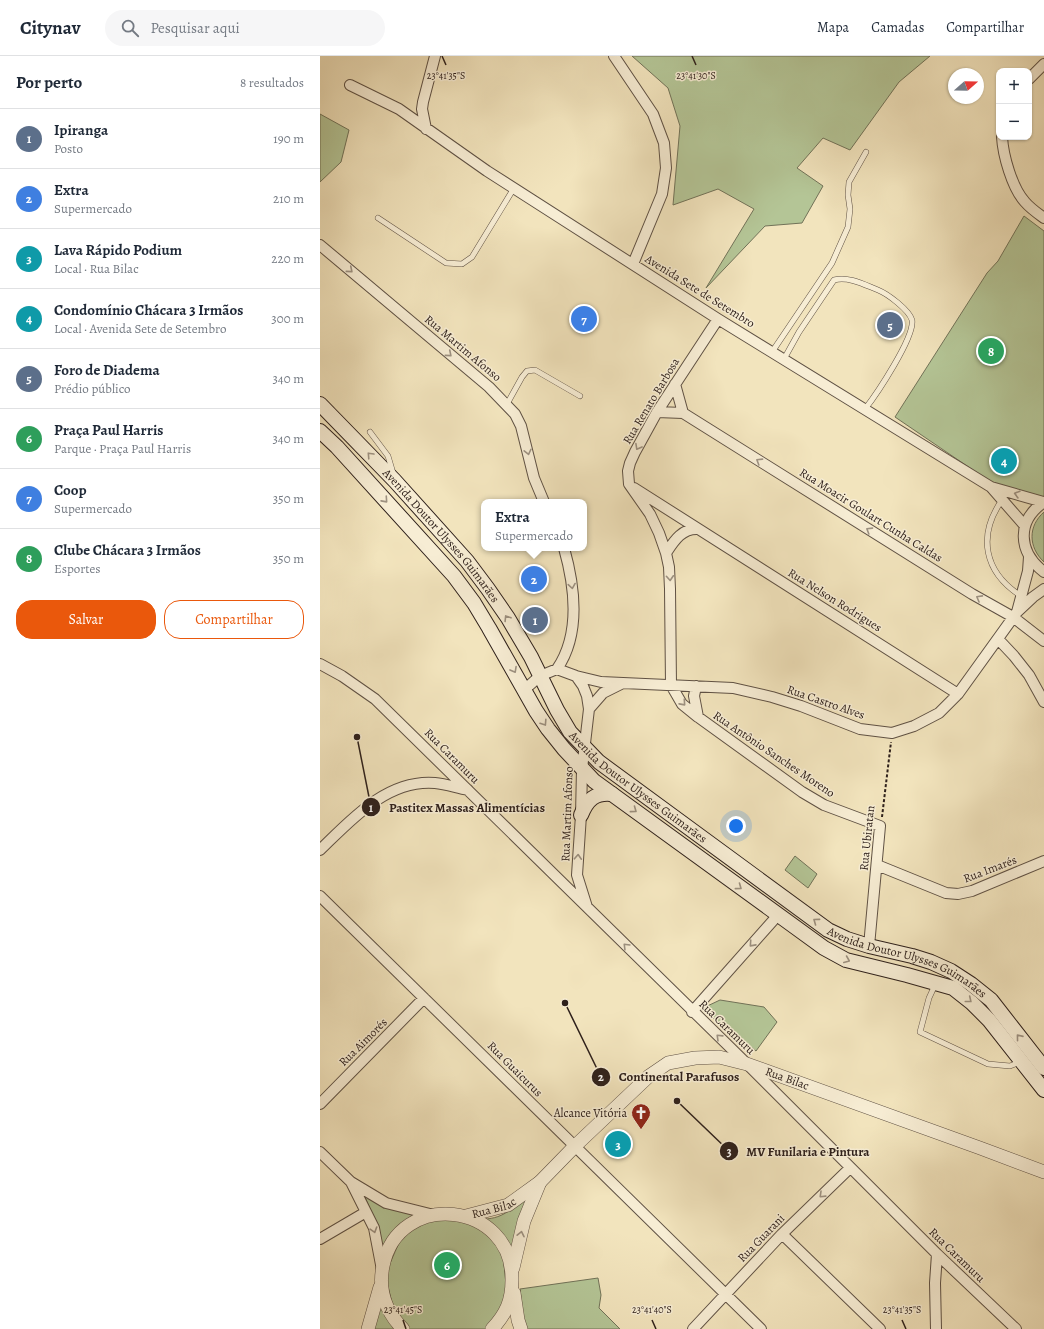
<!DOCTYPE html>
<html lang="pt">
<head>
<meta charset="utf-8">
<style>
  :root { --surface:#fff; --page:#f6f6f7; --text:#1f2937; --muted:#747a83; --line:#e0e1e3; --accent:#ea580c }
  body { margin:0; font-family:Alegreya,serif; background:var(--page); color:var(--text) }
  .controls { position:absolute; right:12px; top:12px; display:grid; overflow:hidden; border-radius:8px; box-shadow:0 1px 3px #0004 }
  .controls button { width:36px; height:36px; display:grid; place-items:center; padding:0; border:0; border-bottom:1px solid var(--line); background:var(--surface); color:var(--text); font:20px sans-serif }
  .compass { position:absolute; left:628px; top:12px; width:36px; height:36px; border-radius:50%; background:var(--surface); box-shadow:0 1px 3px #0004; rotate:70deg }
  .you { position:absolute; left:416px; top:770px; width:14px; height:14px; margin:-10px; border:3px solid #fff; border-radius:50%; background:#1a73e8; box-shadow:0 0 0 6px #1a73e833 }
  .badge { display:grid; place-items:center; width:26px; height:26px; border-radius:50%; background:var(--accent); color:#fff; font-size:13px; font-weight:700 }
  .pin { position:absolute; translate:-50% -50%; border:2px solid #fff; box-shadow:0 1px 4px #0006 }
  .popup { position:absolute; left:161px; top:443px; width:106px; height:52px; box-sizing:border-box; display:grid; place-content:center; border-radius:8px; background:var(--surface); filter:drop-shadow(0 1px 3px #0005); font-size:13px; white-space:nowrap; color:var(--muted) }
  .popup b { font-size:15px; color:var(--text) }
  .popup::after { content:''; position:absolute; left:50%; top:100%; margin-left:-8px; border:8px solid transparent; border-top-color:var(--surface) }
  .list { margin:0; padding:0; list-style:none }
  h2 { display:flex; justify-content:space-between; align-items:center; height:52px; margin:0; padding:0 16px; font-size:17px }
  h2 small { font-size:13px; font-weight:400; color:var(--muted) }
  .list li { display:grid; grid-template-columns:26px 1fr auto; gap:12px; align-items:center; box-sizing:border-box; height:60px; padding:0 16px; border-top:1px solid var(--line) }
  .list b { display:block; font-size:15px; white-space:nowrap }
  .list p { margin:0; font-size:13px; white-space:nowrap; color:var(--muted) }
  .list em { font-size:13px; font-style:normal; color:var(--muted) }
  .actions { display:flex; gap:8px; padding:12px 16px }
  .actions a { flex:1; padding:9px 0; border:1px solid var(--accent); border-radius:16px; text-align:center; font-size:14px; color:var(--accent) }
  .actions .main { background:var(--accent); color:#fff }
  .icon { flex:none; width:22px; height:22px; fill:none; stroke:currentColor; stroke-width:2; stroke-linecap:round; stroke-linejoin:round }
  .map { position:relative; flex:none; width:724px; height:1273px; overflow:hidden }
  header { display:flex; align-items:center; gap:24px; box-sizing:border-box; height:56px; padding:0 20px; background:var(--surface); border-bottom:1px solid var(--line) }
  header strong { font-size:19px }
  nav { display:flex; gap:22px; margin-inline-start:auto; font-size:14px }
  .search { width:280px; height:36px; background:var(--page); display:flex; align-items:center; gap:10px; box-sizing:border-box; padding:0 14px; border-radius:22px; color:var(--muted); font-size:15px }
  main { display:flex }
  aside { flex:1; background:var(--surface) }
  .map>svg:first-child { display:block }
</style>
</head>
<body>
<header>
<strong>Citynav</strong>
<div class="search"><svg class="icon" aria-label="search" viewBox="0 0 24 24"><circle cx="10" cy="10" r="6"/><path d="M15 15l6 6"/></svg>Pesquisar aqui</div>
<nav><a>Mapa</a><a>Camadas</a><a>Compartilhar</a></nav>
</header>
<main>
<aside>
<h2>Por perto<small>8 resultados</small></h2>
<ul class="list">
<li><span class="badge" style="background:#5c6f8a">1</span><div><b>Ipiranga</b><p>Posto</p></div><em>190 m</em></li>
<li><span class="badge" style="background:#3f7fe0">2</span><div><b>Extra</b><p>Supermercado</p></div><em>210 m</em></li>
<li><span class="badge" style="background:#0f9aa8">3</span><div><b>Lava Rápido Podium</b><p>Local · Rua Bilac</p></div><em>220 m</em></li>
<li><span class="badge" style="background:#0f9aa8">4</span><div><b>Condomínio Chácara 3 Irmãos</b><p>Local · Avenida Sete de Setembro</p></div><em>300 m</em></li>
<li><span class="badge" style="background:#5c6f8a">5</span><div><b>Foro de Diadema</b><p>Prédio público</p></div><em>340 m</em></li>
<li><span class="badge" style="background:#2e9e5b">6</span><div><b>Praça Paul Harris</b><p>Parque · Praça Paul Harris</p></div><em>340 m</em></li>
<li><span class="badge" style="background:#3f7fe0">7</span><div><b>Coop</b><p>Supermercado</p></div><em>350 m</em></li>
<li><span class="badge" style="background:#2e9e5b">8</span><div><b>Clube Chácara 3 Irmãos</b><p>Esportes</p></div><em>350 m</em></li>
</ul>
<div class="actions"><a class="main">Salvar</a><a>Compartilhar</a></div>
</aside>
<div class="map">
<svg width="724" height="1273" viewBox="0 0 724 1273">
  <rect width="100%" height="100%" fill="#f2e4bd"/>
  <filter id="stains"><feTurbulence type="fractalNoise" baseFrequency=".005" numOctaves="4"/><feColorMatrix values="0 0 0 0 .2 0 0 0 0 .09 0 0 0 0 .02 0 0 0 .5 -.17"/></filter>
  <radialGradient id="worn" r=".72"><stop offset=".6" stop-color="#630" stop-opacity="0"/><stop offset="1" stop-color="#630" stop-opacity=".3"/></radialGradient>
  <path fill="#b4c596" stroke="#717258" d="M312 0H610L579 26 530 94 503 82 477 112 503 130 482 167 445 170 386 232 434 153 398 133 353 149 360 70 348 32Z
    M0 58 29 74 21 106 0 126Z
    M704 160 724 175V440L722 441 672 427 575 361 667 217 678 205Z
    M724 456V506C708 491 708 470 724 456Z
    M475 800 497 818 488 832 465 814Z
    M400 944 444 951 457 966 436 995 381 953Z
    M211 1136 193 1198 164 1163C184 1163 197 1149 211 1136Z
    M44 1139C64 1151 76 1155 99 1159L62 1196 58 1171Z
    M115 1163H136L155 1169 171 1181 183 1198 187 1239 179 1258 166 1273H89L75 1258 65 1219 81 1182 97 1170Z
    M278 1222 281 1239 279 1252 300 1273H205L204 1272 200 1233Z
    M60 1244 76 1273H52Z"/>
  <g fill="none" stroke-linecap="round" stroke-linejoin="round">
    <g stroke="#5f5144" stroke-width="6">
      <path id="service" d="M58 162 126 207 142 208 152 201 194 132
        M452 296 512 207 528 171 530 153 528 139 529 126 546 96
        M464 303 479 276 514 224C529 220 545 229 558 234 568 238 589 254 592 264 595 281 556 339 545 353
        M187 348 202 321 207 315 215 314 260 340
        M50 376 68 400 73 417
        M682 444C657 480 664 516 701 540
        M615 929 609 942 600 976 668 1008 690 1010 700 1006"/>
    </g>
    <g stroke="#5f5144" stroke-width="12">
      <path id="minor" d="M294 0 333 58 344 87 346 112 342 138 313 208
        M709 23 724 8
        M30 29 79 53 167 115 398 263 671 431 723 446
        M106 73 102 53 103 46 115 0
        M682 81C683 99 692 132 705 146 710 152 717 157 724 162
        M0 189 169 331 195 358 201 370 214 422 224 446
        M398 263 337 356 315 396 310 407 308 415 309 428 330 458 339 477 346 497 349 511 350 533 351 629 362 648 378 661 482 736 504 749 560 770 549 890
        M355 328 363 357
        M337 356 363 357 652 538 693 561 724 585
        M671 431 705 470
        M314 432 638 638
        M724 446C696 465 698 496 724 516
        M346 497C354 485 362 472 378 473
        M697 556 708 515 709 501
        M678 583 694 600 709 619 724 646
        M0 608 22 620 55 643 427 1008 617 1198 696 1273
        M237 613C261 578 255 531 244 492
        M256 620 263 630 267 640 269 653 262 713 261 759 257 819 267 851
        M376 630 374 640 378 661
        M204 634 220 620 237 613 256 620 281 626 413 632 452 641 481 650 540 673 572 677 594 670 619 657 638 638 697 556 713 541 724 533
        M269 653 283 637 301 628
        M0 794C31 764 67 723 115 727 126 728 137 732 148 734
        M557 809 626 837 638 838 652 835 724 805
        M0 840 441 1273
        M372 956 458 859
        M0 1048 104 942
        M0 1096 31 1126 66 1147 114 1159
        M31 1126 54 1172 62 1214
        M462 1178 560 1273
        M0 1183 46 1156
        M373 1273 462 1178 530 1112
        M616 1273 615 1227 617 1198"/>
    </g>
    <g stroke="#5f5144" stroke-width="14">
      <g id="tertiary">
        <path id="s1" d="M146 1160 188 1149 220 1126 255 1090 329 1020 348 1007 375 1002 399 1001 427 1008 660 1092 724 1116"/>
        <path d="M193 1212 204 1165 220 1126"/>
        <path d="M194 1237 198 1264 201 1273"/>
        <path d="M48 1273 60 1231"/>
        <path d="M83 1273C66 1256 58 1234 63 1210 78 1133 193 1145 192 1224 192 1245 186 1258 172 1273"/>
      </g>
    </g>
    <g stroke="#2e201b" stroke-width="16">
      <g id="secondary">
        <path id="s2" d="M0 348 75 425 147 505 168 533 188 562 211 601 237 654 250 676 279 706 508 874 527 883 549 890 592 900 611 906 631 915 651 928 671 944 724 1012"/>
        <path d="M0 375 17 391 134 520 154 547 169 572 216 655 228 673 244 693 274 725 504 892 526 904 587 919 633 932 652 947 669 964 724 1034"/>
        <path d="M261 759C267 744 275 736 292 738"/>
      </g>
    </g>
    <path stroke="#2e201b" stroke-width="2" stroke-dasharray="3 2" stroke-linecap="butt" d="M562 761 571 686"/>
    <use href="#service" stroke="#f7edd4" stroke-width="5"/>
    <use href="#minor" stroke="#f7edd4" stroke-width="10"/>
    <use href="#tertiary" stroke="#f7edd4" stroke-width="13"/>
    <use href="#secondary" stroke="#f7edd4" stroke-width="14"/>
  </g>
  <defs><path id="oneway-chevron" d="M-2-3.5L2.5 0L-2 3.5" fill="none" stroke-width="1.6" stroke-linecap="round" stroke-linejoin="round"/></defs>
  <g stroke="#9d9181">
    <use href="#oneway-chevron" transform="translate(30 214) rotate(40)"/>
    <use href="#oneway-chevron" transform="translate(129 298) rotate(40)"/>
    <use href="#oneway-chevron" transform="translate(318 391) rotate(119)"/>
    <use href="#oneway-chevron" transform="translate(208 396) rotate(77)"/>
    <use href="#oneway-chevron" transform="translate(50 399) rotate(-133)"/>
    <use href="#oneway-chevron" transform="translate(439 405) rotate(-148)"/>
    <use href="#oneway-chevron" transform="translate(697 438) rotate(-164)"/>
    <use href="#oneway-chevron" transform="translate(65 444) rotate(48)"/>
    <use href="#oneway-chevron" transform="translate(549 474) rotate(-148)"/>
    <use href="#oneway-chevron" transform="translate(350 522) rotate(86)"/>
    <use href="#oneway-chevron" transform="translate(252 530) rotate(81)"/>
    <use href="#oneway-chevron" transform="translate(659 542) rotate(-151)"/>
    <use href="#oneway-chevron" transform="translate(187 562) rotate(-122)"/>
    <use href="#oneway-chevron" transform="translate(194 614) rotate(61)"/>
    <use href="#oneway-chevron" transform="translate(363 647) rotate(48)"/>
    <use href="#oneway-chevron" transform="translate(224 667) rotate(57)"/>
    <use href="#oneway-chevron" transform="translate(314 754) rotate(36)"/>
    <use href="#oneway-chevron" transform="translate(258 801) rotate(-87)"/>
    <use href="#oneway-chevron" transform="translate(419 831) rotate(36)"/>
    <use href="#oneway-chevron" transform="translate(496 865) rotate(-144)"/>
    <use href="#oneway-chevron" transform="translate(432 888) rotate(132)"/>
    <use href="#oneway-chevron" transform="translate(306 890) rotate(-135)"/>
    <use href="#oneway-chevron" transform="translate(527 904) rotate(23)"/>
    <use href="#oneway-chevron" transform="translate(649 944) rotate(39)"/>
    <use href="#oneway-chevron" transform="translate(399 981) rotate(-136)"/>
    <use href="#oneway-chevron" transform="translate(699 981) rotate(-129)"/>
    <use href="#oneway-chevron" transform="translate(502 1139) rotate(136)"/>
    <use href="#oneway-chevron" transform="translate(54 1174) rotate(73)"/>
    <use href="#oneway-chevron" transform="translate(201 1178) rotate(-78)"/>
  </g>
  <path fill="none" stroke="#2e201b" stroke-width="1.5" d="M122 0 126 9M372 0 376 9M83 1264 86 1273M332 1264 336 1273M582 1264 586 1273"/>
  <defs>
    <g id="church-pin" transform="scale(1)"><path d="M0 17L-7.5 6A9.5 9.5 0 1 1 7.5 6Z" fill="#8f2418" stroke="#f7edd4"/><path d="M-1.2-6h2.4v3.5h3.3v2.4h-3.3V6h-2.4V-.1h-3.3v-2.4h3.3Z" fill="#fff"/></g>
  </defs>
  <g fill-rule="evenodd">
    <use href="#church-pin" x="321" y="1057"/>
  </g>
  <g text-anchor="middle" stroke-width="3" stroke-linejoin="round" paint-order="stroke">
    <g font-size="12" fill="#2e201b" stroke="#f7edd4">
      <text transform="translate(380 235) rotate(32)" y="4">Avenida Sete de Setembro</text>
      <text transform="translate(143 292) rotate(40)" y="4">Rua Martim Afonso</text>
      <text transform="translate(331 345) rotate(-59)" y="4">Rua Renato Barbosa</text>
      <text transform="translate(551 459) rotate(32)" y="4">Rua Moacir Goulart Cunha Caldas</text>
      <text dy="4" stroke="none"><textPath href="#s2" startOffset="179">Avenida Doutor Ulysses Guimarães</textPath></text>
      <text transform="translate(515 544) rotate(32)" y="4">Rua Nelson Rodrigues</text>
      <text transform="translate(506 646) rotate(19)" y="4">Rua Castro Alves</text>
      <text transform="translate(454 698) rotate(34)" y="4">Rua Antônio Sanches Moreno</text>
      <text transform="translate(132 700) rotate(45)" y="4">Rua Caramuru</text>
      <text dy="4" stroke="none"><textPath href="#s2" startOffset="503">Avenida Doutor Ulysses Guimarães</textPath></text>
      <text transform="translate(247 758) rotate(-88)" y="4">Rua Martim Afonso</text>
      <text transform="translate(547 782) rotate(-84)" y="4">Rua Ubiratan</text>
      <text transform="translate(670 813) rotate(-21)" y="4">Rua Imarés</text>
      <text dy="4" stroke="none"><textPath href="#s2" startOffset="827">Avenida Doutor Ulysses Guimarães</textPath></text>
      <text transform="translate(407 971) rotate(44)" y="4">Rua Caramuru</text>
      <text transform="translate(43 986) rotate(-45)" y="4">Rua Aimorés</text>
      <text transform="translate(195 1013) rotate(45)" y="4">Rua Guaicurus</text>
      <text dy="4" stroke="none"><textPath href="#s1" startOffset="381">Rua Bilac</textPath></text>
      <text dy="4" stroke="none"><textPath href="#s1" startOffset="29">Rua Bilac</textPath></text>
      <text transform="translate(441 1182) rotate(-46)" y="4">Rua Guarani</text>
      <text transform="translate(637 1199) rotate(44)" y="4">Rua Caramuru</text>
    </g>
    <g font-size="12" fill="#2e201b" stroke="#f7edd4" text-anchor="end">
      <text x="307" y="1061">Alcance Vitória</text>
    </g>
  </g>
  <g font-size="10" text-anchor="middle" fill="#2e201b" stroke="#f7edd4" stroke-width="3" stroke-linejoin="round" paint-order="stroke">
    <text x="376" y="23">23°41'30"S</text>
    <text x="126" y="23">23°41'35"S</text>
    <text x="83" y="1257">23°41'45"S</text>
    <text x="332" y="1257">23°41'40"S</text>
    <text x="582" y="1257">23°41'35"S</text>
  </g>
  <path fill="none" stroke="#2e201b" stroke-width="1.5" d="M37 681L51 751M245 947L281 1021M357 1045L409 1095"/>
  <g fill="#2e201b" stroke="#f7edd4" stroke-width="1.5">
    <circle cx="37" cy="681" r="4"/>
    <circle cx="245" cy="947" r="4"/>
    <circle cx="357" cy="1045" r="4"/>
    <circle cx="51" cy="751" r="10"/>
    <circle cx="281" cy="1021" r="10"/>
    <circle cx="409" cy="1095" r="10"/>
  </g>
  <g font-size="12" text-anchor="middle" font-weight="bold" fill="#fff">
    <text x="51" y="756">1</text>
    <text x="281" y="1025">2</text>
    <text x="409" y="1100">3</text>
  </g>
  <g font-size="13" text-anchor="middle" font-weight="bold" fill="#2e201b" stroke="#f7edd4" stroke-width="3" stroke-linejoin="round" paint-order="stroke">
    <text x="147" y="756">Pastitex Massas Alimentícias</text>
    <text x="359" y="1025">Continental Parafusos</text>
    <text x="488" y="1100">MV Funilaria e Pintura</text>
  </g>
  <rect width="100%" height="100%" filter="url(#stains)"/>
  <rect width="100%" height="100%" fill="url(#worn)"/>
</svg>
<div class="controls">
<button>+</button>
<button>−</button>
</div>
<svg class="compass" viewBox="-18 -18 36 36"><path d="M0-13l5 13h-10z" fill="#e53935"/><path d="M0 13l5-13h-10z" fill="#747a83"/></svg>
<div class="you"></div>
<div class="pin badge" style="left:215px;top:564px;background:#5c6f8a">1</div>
<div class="pin badge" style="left:214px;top:523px;background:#3f7fe0">2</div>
<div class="popup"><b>Extra</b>Supermercado</div>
<div class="pin badge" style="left:298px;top:1088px;background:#0f9aa8">3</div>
<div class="pin badge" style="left:684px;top:405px;background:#0f9aa8">4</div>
<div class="pin badge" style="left:570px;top:269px;background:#5c6f8a">5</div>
<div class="pin badge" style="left:127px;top:1209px;background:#2e9e5b">6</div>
<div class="pin badge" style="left:264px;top:263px;background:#3f7fe0">7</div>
<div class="pin badge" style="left:671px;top:295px;background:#2e9e5b">8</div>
</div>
</main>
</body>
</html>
